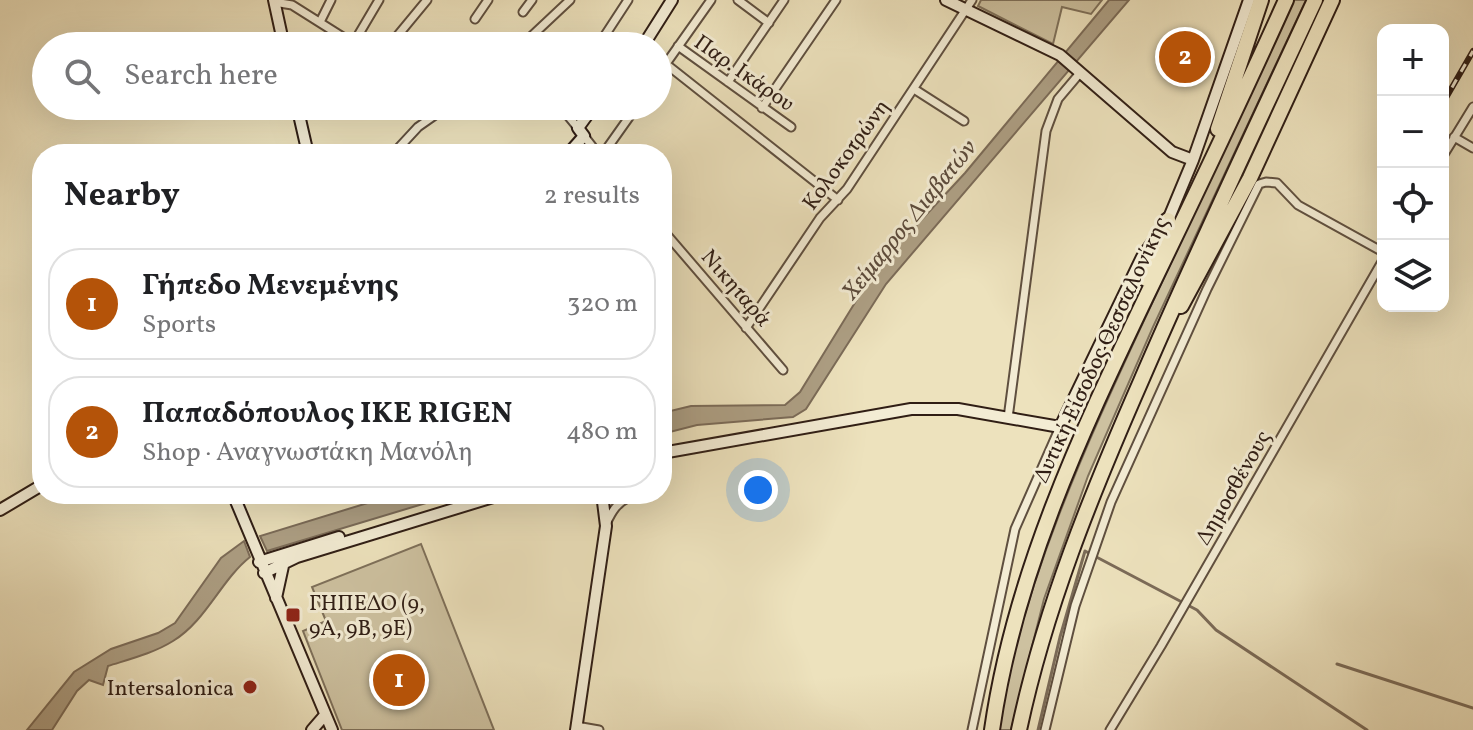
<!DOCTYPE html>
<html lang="en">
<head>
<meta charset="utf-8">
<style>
  :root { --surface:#fff; --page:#f6f6f6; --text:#202124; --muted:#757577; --line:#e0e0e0; --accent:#b45309 }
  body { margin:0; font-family:Vollkorn,serif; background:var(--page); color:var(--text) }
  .controls { position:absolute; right:24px; top:24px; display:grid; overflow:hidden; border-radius:16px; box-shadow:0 8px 32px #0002 }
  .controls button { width:72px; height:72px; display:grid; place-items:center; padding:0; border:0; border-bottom:2px solid var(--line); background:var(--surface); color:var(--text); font:40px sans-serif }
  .you { position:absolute; left:758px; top:490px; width:28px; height:28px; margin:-20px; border:6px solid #fff; border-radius:50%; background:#1a73e8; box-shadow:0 0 0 12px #1a73e833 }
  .badge { display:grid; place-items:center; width:52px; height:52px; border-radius:50%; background:var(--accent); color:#fff; font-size:26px; font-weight:700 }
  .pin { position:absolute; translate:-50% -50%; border:4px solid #fff; box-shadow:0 2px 8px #0006 }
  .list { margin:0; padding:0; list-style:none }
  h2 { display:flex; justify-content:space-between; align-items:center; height:104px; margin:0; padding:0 32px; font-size:34px }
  h2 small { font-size:26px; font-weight:400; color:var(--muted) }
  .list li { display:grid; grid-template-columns:52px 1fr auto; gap:24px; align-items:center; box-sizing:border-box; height:112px; margin:0 16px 16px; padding:0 16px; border:2px solid var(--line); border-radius:32px }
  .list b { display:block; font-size:30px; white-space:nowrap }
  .list p { margin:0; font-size:26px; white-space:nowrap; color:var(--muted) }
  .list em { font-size:26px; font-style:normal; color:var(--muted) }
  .icon { flex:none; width:44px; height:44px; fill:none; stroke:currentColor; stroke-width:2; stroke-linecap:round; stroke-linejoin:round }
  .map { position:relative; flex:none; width:1473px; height:730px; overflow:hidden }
  .search { position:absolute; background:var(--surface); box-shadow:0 8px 32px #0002; left:32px; top:32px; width:640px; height:88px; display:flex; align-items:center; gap:20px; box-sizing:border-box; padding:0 28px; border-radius:44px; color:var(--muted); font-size:30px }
  .panel { position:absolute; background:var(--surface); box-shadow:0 8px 32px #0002; left:32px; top:144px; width:640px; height:360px; border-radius:32px }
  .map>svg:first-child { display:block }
</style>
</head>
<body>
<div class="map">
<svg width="1473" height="730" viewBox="0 0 1473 730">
  <rect width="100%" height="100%" fill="#ede2bd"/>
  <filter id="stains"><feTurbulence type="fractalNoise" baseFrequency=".0025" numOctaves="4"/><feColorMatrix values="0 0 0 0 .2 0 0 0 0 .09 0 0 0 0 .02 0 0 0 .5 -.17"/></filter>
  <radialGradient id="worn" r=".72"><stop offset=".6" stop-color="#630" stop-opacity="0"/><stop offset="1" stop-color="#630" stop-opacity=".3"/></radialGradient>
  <path fill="#cdc1a0" stroke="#7e705a" stroke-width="2" d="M981 0H1102L1091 14 1062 7 1053 44 978 6Z
    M1294 0H1306L1153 327 1088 476 1044 599 1011 730H997C1023 582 1084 449 1147 314 1196 209 1245 105 1294 0Z
    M421 544 494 730H342L303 631 326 621 312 587Z"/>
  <path fill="#ad9f84" stroke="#7b6b58" stroke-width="2" d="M1109 0H1129L886 284 806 409 793 417 697 425 662 434V413L691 406 785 405 800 392 875 270 965 173Z
    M397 494H456L267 551 260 536Z
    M244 541 250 557C221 580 206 621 173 641 154 653 130 659 108 666L103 685 89 680 77 691 52 730H27L74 672 111 649 158 633 175 623 221 558Z"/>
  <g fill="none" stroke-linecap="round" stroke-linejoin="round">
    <path stroke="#7b6b58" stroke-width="3" d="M1337 664 1473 708
      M1038 730 1060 637 1085 551 1197 610 1216 630 1367 730"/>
    <g stroke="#5f4f3f" stroke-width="11">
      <path id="street" d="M738 0 769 23
        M274 2 292 5 357 46
        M523 12 532 0
        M475 19 488 0
        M320 22 331 0
        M353 44 379 0
        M389 46 427 0
        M521 46 570 0
        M598 46 628 0
        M678 46 791 127
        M666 64 838 200
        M658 75 711 0
        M728 82 784 0
        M914 89 964 121
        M560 106 578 128
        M762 108 836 0
        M584 136 598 154
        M1454 137 1473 148
        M393 154 418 127 448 106
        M603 154 637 106
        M1443 156 1473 107
        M662 229 783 370
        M746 328 820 218 847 189 972 0
        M1008 418 1046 131 1058 99 1080 73
        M606 524C612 511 617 503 629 497
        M576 726 599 730
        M972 730 1015 529 1060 427
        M1045 730 1075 606 1111 502 1207 289 1259 184 1266 182 1277 183 1298 205 1383 252
        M1110 730 1161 646 1383 260"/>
    </g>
    <g stroke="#301e15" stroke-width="14">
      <path id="secondary" d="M274 0 284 46
        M946 0 1060 55 1172 152 1193 160
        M643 46 672 0
        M297 106 308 154
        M568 154 584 136 578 128 594 106
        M662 453 911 409H958L1060 427 1142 257 1168 220 1193 160 1249 0
        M233 494 332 730
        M0 510 42 485
        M259 562 339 537
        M264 573 297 557 503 494
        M276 598 283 566
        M312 730 325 715
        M576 730 606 526 602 494"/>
    </g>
    <g stroke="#301e15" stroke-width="18">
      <path id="highway" d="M1218 129 1261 0
        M1146 279 1168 220
        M1181 306 1250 178 1332 0
        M992 730C1014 576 1080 435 1146 297 1194 198 1241 100 1286 0
        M1019 730C1045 608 1091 495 1141 381 1196 253 1256 127 1315 0"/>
    </g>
    <use href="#street" stroke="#f3ecd4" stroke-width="7"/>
    <use href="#secondary" stroke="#f3ecd4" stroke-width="10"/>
    <use href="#highway" stroke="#ede2bd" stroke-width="14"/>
    <g stroke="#301e15" stroke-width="6">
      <path id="rail" d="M1443 103 1473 51"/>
    </g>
    <use href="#rail" stroke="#f3ecd4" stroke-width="3" stroke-dasharray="9" stroke-linecap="butt"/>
  </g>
  <g fill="#8f2418" stroke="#f3ecd4" stroke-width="3">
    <rect x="285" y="607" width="16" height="16" rx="4"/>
    <circle cx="250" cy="687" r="8"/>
  </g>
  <g text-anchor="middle" stroke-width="6" stroke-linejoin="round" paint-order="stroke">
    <g font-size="22" fill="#301e15" stroke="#f3ecd4">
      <text transform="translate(745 72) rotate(35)" y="8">Παρ. Ικάρου</text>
      <text transform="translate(845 154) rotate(-54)" y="8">Κολοκοτρώνη</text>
      <text transform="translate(737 287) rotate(49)" y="8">Νικηταρά</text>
      <text transform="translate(1100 349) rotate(-65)" y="8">Δυτική Είσοδος Θεσσαλονίκης</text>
      <text transform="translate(1232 487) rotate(-60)" y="8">Δημοσθένους</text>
    </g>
    <g font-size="22" fill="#301e15" stroke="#f3ecd4" text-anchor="start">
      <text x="309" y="610">ΓΗΠΕΔΟ (9,<tspan x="309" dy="25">9Α, 9Β, 9Ε)</tspan></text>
      <text x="234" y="695" text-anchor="end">Intersalonica</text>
    </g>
    <g font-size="24" font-style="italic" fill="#5c4b3c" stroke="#f3ecd4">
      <text transform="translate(909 219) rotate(-51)" y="8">Χείμαρρος Διαβατών</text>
    </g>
  </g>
  <rect width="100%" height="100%" filter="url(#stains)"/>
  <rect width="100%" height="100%" fill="url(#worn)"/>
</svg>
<div class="controls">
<button>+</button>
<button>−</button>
<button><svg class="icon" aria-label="locate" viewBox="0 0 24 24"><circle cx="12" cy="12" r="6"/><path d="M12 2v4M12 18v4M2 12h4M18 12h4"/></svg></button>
<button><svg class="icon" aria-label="layers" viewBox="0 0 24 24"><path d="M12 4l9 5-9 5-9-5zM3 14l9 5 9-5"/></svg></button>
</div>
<div class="you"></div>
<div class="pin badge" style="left:399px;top:680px">1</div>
<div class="pin badge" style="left:1185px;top:57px">2</div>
<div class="search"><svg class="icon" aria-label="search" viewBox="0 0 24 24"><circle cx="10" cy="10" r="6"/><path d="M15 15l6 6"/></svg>Search here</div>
<section class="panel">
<h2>Nearby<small>2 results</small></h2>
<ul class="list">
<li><span class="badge">1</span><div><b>Γήπεδο Μενεμένης</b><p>Sports</p></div><em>320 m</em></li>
<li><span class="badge">2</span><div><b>Παπαδόπουλος ΙΚΕ RIGEN</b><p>Shop · Αναγνωστάκη Μανόλη</p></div><em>480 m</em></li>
</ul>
</section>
</div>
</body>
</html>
